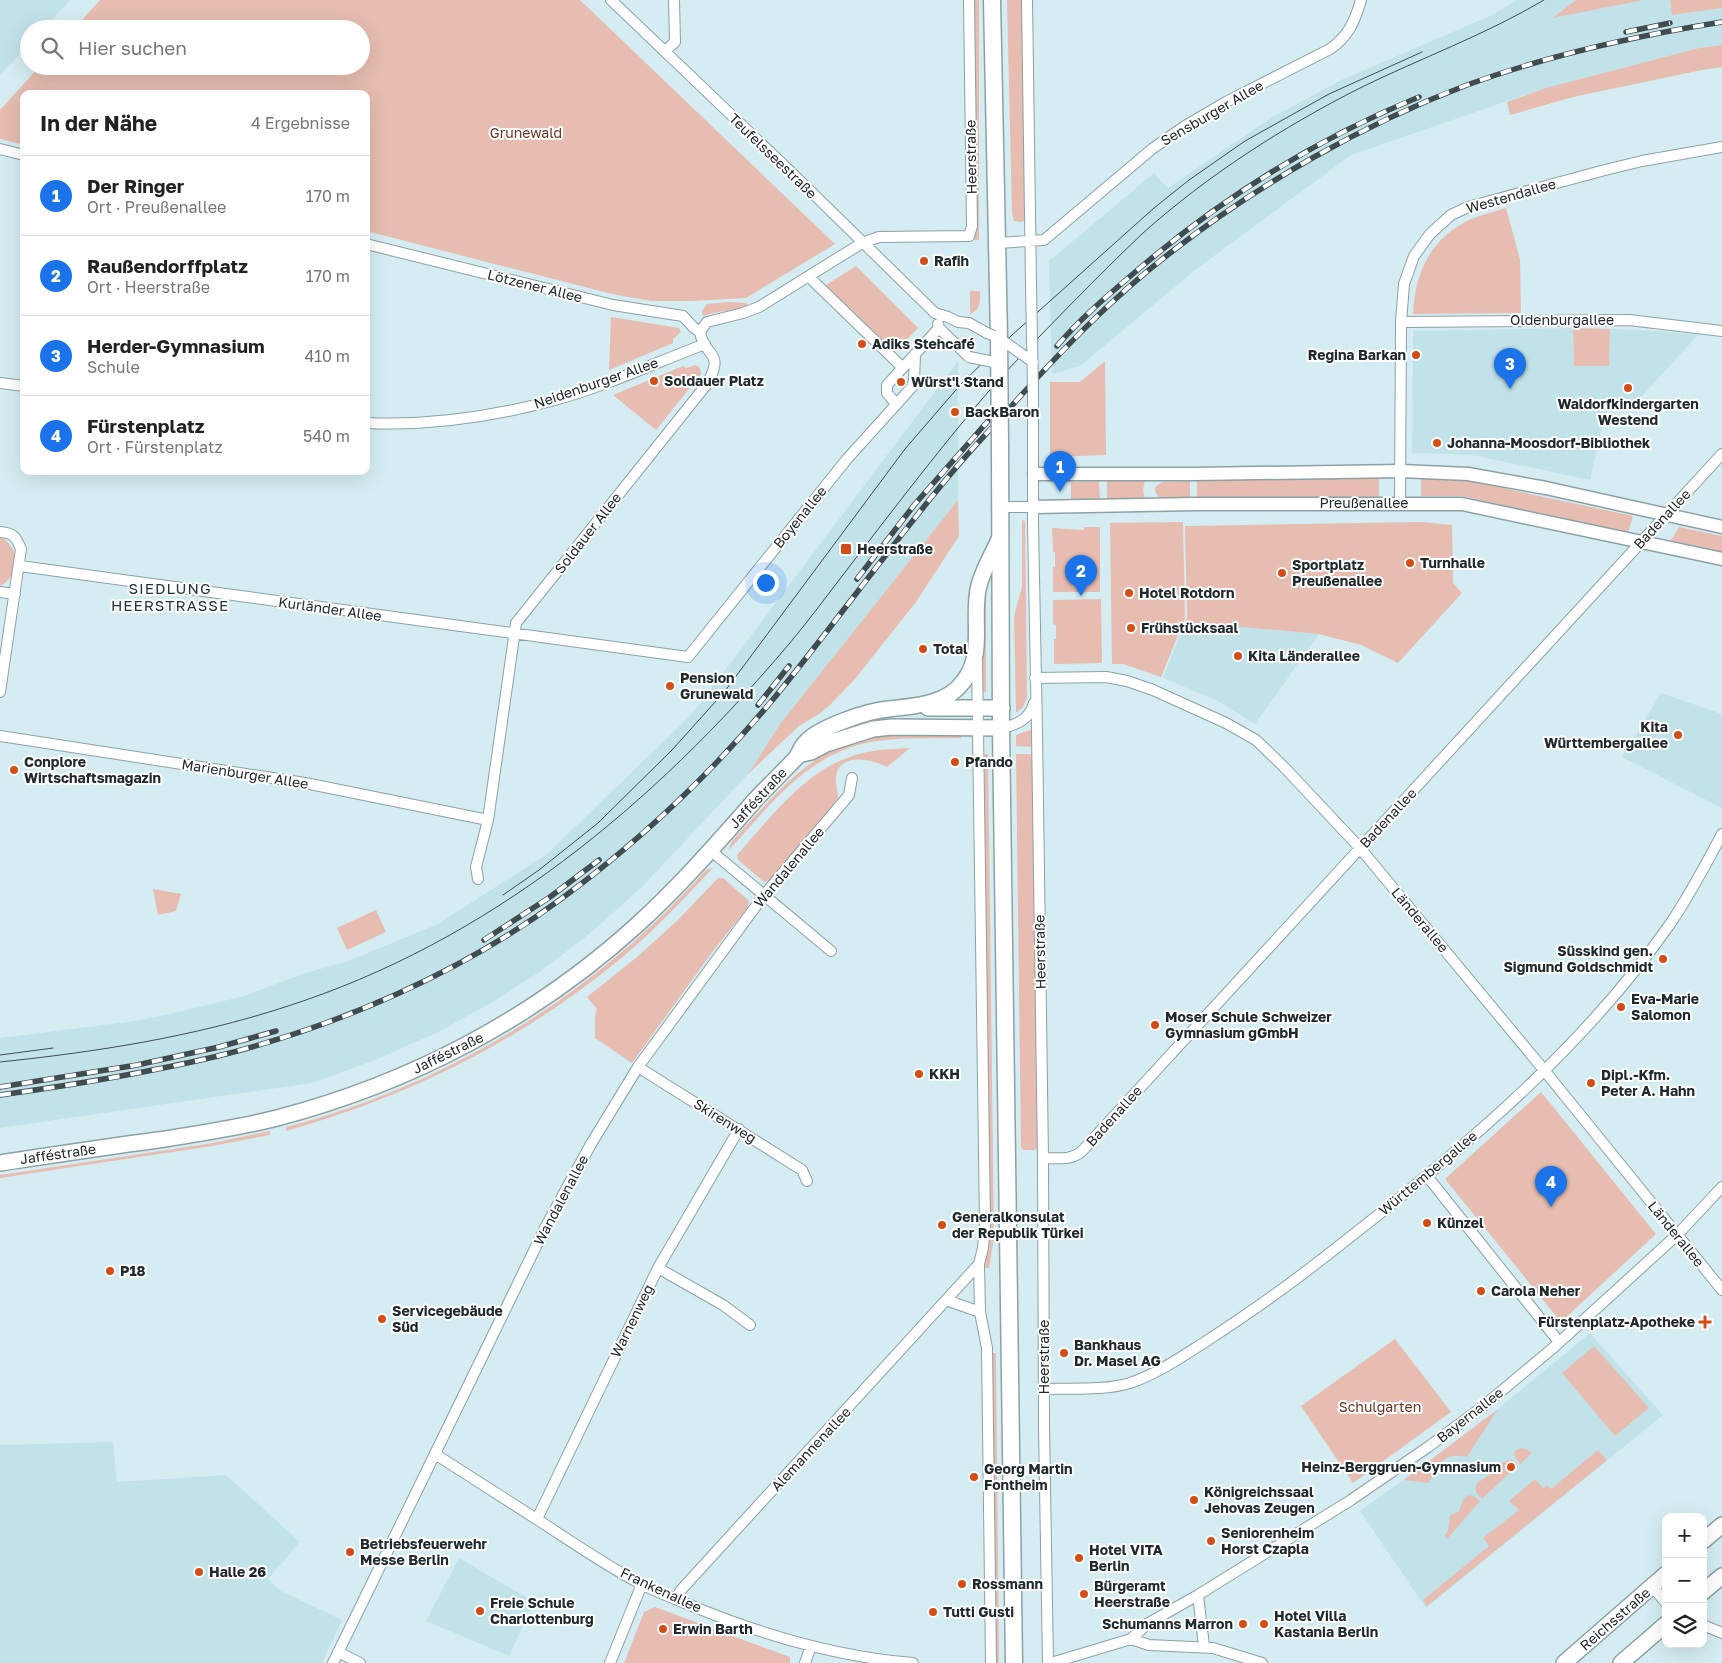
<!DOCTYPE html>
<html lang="de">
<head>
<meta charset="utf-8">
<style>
  :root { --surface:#fff; --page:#f2f2f2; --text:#222; --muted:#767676; --line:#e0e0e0; --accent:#1a73e8 }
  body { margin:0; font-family:"Golos Text",sans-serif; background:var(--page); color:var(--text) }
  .controls { position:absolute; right:15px; bottom:15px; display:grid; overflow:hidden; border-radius:10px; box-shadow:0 5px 20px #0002 }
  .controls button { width:45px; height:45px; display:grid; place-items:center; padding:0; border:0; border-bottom:1px solid var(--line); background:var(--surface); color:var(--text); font:25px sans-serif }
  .you { position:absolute; left:765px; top:582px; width:18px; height:18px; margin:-12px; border:4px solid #fff; border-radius:50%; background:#1a73e8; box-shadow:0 0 0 8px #1a73e833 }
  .badge { display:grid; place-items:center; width:32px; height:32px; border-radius:50%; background:var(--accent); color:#fff; font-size:16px; font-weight:700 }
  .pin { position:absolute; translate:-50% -41px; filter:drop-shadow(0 1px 2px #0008) }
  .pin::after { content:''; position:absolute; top:26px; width:18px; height:15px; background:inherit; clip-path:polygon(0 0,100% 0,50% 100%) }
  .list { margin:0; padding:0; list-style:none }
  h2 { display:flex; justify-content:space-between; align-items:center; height:65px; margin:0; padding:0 20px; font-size:21px }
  h2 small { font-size:16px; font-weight:400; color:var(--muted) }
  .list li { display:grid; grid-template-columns:32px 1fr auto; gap:15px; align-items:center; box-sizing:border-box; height:80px; padding:0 20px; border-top:1px solid var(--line) }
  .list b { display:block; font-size:19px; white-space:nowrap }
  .list p { margin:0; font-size:16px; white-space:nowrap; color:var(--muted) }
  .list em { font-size:16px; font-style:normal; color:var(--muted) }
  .icon { flex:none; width:28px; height:28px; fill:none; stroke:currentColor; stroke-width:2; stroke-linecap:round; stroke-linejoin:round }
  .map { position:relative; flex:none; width:1722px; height:1663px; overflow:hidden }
  .search { position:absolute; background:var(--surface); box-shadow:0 5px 20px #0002; left:20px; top:20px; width:350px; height:55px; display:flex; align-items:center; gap:12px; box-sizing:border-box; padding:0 18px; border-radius:28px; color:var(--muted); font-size:19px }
  .panel { position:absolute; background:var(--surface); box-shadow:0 5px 20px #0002; left:20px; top:90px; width:350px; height:385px; border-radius:10px }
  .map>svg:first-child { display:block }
</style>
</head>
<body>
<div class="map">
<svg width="1722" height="1663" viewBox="0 0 1722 1663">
  <rect width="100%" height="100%" fill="#d5edf2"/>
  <path fill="#c2e2ea" d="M0 0H70L43 29H29V44L0 75Z
    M1517 0H1576L1553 17 1644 0H1670L1672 15 1722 8V45L1699 48 1546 88 1351 155 1199 267 1080 366 1052 374 1049 261 1154 173 1168 188 1271 118 1341 80 1490 16Z
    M1573 328 1574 366H1609L1610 329 1656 331 1698 335 1630 409 1605 412 1590 480 1472 455 1412 453 1413 331Z
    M958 361V500L780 724 748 774 643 886 593 931 541 971 491 1003 436 1033 375 1060 312 1083 0 1128V1038L135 1021 174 1013 244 996 302 974 348 961 438 924 547 854 692 714Z
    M1185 622 1319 634 1255 724 1216 700 1163 678Z
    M1661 693 1722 714V808L1622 757Z
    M1590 1333 1663 1415 1426 1608 1360 1511 1475 1428Z
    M113 1442 117 1482 226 1475 300 1542 268 1579 281 1591 342 1620 322 1663H0V1445Z
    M459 1558 534 1602 509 1656 426 1621Z"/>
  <path fill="#e6bdb0" d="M100 0H580L835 244 746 298 692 301H651L612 294 366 231V94H24V145L0 139V110L40 66H361V29H74Z
    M974 0H979V240H972L974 237 975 226Z
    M1007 0H1023L1026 219 1022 222 1014 221 1012 212Z
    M1576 0H1644L1552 18Z
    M1670 0H1722V8L1672 15Z
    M1722 45V67L1702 70 1573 97 1510 115 1507 102 1546 88 1699 48Z
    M1506 208 1520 259 1521 313 1413 314C1415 273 1430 239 1469 220 1480 215 1493 212 1506 208Z
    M856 266 918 328 893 354 823 287Z
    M970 291H980C980 301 981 310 970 314Z
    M730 302 746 303 749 307C734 311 718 310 704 316L702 314V311L707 304Z
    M611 317 679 328 681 332 673 339V343L609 370Z
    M1573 328 1610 329 1609 366H1574Z
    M1105 361 1106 455 1050 457V382H1080Z
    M696 365 700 368 701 374 656 430 613 395 683 366 686 368Z
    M1379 478V498H1197V480Z
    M1445 478 1465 480 1633 516 1628 533 1462 496H1421V479Z
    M1145 480 1143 490 1145 499 1107 500V481Z
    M1099 481 1100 500H1071V482Z
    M1190 481V498H1161C1157 496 1155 493 1155 487L1162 482Z
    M958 500 959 536 916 602 855 679 830 705 819 714 799 726 748 774 780 724Z
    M1023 520 1025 521 1027 697 1023 707 1017 712H1016L1014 616 1022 587V521Z
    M1183 522 1185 618 1161 677 1123 664H1112L1110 523Z
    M1422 522 1452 525 1453 583 1462 593 1398 663 1361 645 1319 634 1185 622 1187 618 1185 526Z
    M1084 527H1100V592H1053V567H1055V552H1053L1052 528 1084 530Z
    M1679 527 1722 536V553L1670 542Z
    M0 537C21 547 20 576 0 586Z
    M984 599 986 601V693L983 691 981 601Z
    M1101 599 1102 663 1054 664V639H1056V625L1053 624V600Z
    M1030 730 1032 731V747L1016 746V735Z
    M920 735 961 736V738C933 739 904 737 877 741 809 751 772 803 729 850L730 845 733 840C774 797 808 749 870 738 886 735 904 736 920 735Z
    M910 748 887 767C872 759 840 752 836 776 834 786 841 792 836 803L771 879 764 882 738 860 737 855C768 821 799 778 842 760 864 750 887 749 910 748Z
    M984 754H988L994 1238 989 1268H985V1265L988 1248 990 1223Z
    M1016 754H1032L1038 1146 1035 1150H1023L1021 1147Z
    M713 868C683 900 652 933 618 961 518 1042 410 1096 286 1131V1127C448 1085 594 995 706 870Z
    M718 878H723L749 901 748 907 713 951 632 1063 629 1061 595 1038V1015L597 1009 587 997 637 957 678 920Z
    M153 889 181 894 176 911 158 915Z
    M376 910 386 932 347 950 337 928Z
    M1541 1092 1656 1234 1561 1322 1445 1179Z
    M270 1131V1135L212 1146 0 1178V1175L207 1144Z
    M1395 1339 1451 1412 1353 1483 1301 1406Z
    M1594 1346 1649 1408 1615 1436 1562 1373Z
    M992 1353H996L999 1663H995Z
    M1498 1409 1467 1457C1440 1451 1441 1467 1428 1483L1404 1480Z
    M1520 1448 1526 1449 1532 1453 1520 1464 1514 1455 1515 1451Z
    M1598 1450 1607 1460 1427 1606 1423 1600 1489 1546 1483 1538 1519 1510 1509 1501 1535 1479 1543 1488 1547 1485 1551 1489Z
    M1512 1459 1518 1465 1482 1499 1478 1495 1475 1489 1477 1483 1494 1472 1501 1463Z
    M1469 1495 1475 1497 1480 1501 1447 1539 1444 1536 1448 1531 1450 1516 1459 1511 1463 1500Z
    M655 1607 787 1656 790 1657V1663H624L644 1612Z"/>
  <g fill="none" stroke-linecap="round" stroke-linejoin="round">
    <g stroke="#8ba1a6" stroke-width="12">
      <path id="minor" d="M611 0 792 173 935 313 948 317 958 322 969 323 987 333
        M1027 0 1031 285
        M665 51 675 42 674 0
        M0 149 24 155
        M997 243 1044 240 1152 149 1185 126 1226 102 1330 49C1348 37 1355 21 1361 0
        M366 244 613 305 683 316 693 327 700 332
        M809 277 902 367
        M1401 322 1629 320 1722 331
        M938 324 939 328 969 357
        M700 332 707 322 743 313 759 307 862 243 879 237 969 236 972 226 969 0
        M0 383 24 386
        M1033 391V524L1037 731 1043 1158 1044 1426 1048 1663
        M896 404 887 393V385L939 328
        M366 423C428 426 491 417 551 401 604 387 655 363 705 344
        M1400 503 1401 322 1404 284 1414 256 1430 234 1451 215 1468 207 1605 170 1642 161 1722 147
        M1000 507H1033
        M0 532C14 533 16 537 21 549L0 692
        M20 566 688 657 847 459 912 387 914 380 915 354
        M0 592 15 594
        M977 660 985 1223 983 1248 979 1264 980 1312 987 1348 991 1663
        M1035 678 1106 677 1127 681 1153 690 1226 723 1256 740 1284 767 1360 848 1544 1070 1722 1290
        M1001 728C1017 725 1030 719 1034 703
        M0 736 305 783 488 820
        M710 850 831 951
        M478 879 476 867 488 820 516 623 707 384C726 350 704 358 700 332
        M638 1067 802 1170 807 1181
        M1043 1158C1057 1158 1071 1161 1082 1151L1722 454
        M1427 1176 1559 1342
        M658 1268 723 1305 750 1325
        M946 1300 980 1312
        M1044 1389C1070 1388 1104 1391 1130 1383 1157 1374 1181 1357 1205 1342 1242 1318 1278 1293 1313 1266 1443 1165 1575 1060 1670 924 1690 895 1706 864 1722 834
        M435 1454C469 1476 504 1498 538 1520 572 1542 605 1565 641 1584 659 1593 678 1600 697 1608 766 1636 839 1657 913 1663
        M537 1519 658 1268 739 1129
        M1652 1586 1666 1603
        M1198 1595 1204 1646
        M676 1599 681 1590 979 1264
        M1703 1625 1722 1633
        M1131 1639 1149 1645 1213 1648 1262 1663
        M338 1652 360 1663
        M333 1663 545 1228 591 1144 638 1067 764 895 849 795 852 778
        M610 1663 642 1584
        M805 1663 811 1646
        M1051 1663 1131 1639 1147 1624 1198 1595 1351 1500 1428 1447 1481 1408 1553 1348 1677 1235 1722 1187"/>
    </g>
    <g stroke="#8ba1a6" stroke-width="15">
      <path id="tertiary" d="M1034 474H1194L1401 471 1468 474 1546 488 1722 527
        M1033 507 1195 504H1462L1722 559"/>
    </g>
    <g stroke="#8ba1a6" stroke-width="18">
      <path id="secondary" d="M928 708H1002
        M798 755 811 752 826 744 873 729 892 727 1001 728
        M0 1163C53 1155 105 1147 158 1140 197 1134 238 1128 277 1118 411 1083 535 1018 638 924 680 886 718 842 756 799 769 785 783 772 796 758 800 753 801 746 806 742 820 727 867 711 888 709 914 706 946 705 963 682 985 655 972 621 978 590 981 572 993 554 1000 537
        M1703 1541 1722 1525
        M1703 1592 1722 1576
        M1564 1663 1666 1574
        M1621 1663 1666 1624"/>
    </g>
    <g stroke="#8ba1a6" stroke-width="19">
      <path id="primary" d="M992 0 999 338
        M1000 446 1001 728 1014 1663"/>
    </g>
    <use href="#minor" stroke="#fff" stroke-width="10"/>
    <use href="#tertiary" stroke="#fff" stroke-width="12"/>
    <use href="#secondary" stroke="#fff" stroke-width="15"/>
    <use href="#primary" stroke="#fff" stroke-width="16"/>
    <path stroke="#404c4f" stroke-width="1" d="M503 895 539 870 598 823 672 750 725 691 905 449 961 384 1002 344 1154 208 1189 180 1245 141 1329 94 1422 52
      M0 1055 53 1048
      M0 1062C96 1052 193 1037 285 1007 489 942 653 805 789 644 810 619 829 593 849 567 896 506 943 444 994 385 1009 368 1025 352 1040 336 1074 301 1108 266 1143 233 1208 175 1283 127 1360 88 1421 58 1485 35 1544 0"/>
    <g stroke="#404c4f" stroke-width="5.5">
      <path id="rail" d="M1626 32 1670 23
        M1057 346C1080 319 1107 296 1134 273 1218 201 1316 139 1419 97
        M857 579 915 504 988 421
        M758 705 789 666
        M484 940 550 897 599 860
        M0 1087 137 1065 219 1047 276 1031
        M0 1095C73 1085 146 1073 218 1056 338 1026 461 973 561 899 640 841 712 773 775 697 833 626 886 552 944 482 964 457 986 434 1007 411 1059 353 1112 297 1174 250 1260 183 1364 124 1467 85 1549 55 1635 36 1722 22"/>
    </g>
    <use href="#rail" stroke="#fff" stroke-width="4" stroke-dasharray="11" stroke-linecap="butt"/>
    <g stroke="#8ba1a6" stroke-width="12" stroke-linecap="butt">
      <path id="minor-bridge" d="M1031 285 1033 391
        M987 333 999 338 1033 362
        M969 357 999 363"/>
    </g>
    <g stroke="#8ba1a6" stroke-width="19" stroke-linecap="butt">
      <path id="primary-bridge" d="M999 338 1000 446"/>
    </g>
    <use href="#minor-bridge" stroke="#fff" stroke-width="10"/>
    <use href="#primary-bridge" stroke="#fff" stroke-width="16"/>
  </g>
  <g fill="#d44d17" stroke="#fff" stroke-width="2">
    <circle cx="924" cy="261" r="5"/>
    <circle cx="862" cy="344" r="5"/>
    <circle cx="1416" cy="355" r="5"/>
    <circle cx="654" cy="381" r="5"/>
    <circle cx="901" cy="382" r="5"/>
    <circle cx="1628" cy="388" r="5"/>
    <circle cx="955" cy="412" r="5"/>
    <circle cx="1437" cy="443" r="5"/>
    <rect x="840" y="543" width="12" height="12" rx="2.5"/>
    <circle cx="1410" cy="563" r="5"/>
    <circle cx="1282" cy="573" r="5"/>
    <circle cx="1129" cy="593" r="5"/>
    <circle cx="1131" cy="628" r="5"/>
    <circle cx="923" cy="649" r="5"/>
    <circle cx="1238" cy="656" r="5"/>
    <circle cx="670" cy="686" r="5"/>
    <circle cx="1678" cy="735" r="5"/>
    <circle cx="955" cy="762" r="5"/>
    <circle cx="14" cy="770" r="5"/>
    <circle cx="1663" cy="959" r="5"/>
    <circle cx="1621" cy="1007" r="5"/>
    <circle cx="1155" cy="1025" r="5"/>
    <circle cx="919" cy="1074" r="5"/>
    <circle cx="1591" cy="1083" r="5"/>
    <circle cx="1427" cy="1223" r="5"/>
    <circle cx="942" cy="1225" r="5"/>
    <circle cx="110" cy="1271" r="5"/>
    <circle cx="1481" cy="1291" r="5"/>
    <circle cx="382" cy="1319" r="5"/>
    <path d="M1702.5 1314.5h5v5h5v5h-5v5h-5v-5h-5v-5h5z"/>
    <circle cx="1064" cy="1353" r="5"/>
    <circle cx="1511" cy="1467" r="5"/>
    <circle cx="974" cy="1477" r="5"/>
    <circle cx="1194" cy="1500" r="5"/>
    <circle cx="1211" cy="1541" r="5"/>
    <circle cx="350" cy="1552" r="5"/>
    <circle cx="1079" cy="1558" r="5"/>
    <circle cx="199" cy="1572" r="5"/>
    <circle cx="962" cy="1584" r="5"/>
    <circle cx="1084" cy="1594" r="5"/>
    <circle cx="480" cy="1611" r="5"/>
    <circle cx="933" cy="1612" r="5"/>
    <circle cx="1243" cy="1624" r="5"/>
    <circle cx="1264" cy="1624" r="5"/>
    <circle cx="663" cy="1629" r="5"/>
  </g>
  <g text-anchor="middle" stroke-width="4" stroke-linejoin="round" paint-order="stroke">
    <g font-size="14" fill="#20292b" stroke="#fff">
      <text transform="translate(1212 113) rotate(-30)" y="5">Sensburger Allee</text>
      <text transform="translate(773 156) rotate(44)" y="5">Teufelsseestraße</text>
      <text transform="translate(971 157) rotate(-91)" y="5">Heerstraße</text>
      <text transform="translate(1511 196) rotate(-16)" y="5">Westendallee</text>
      <text transform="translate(535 286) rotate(14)" y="5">Lötzener Allee</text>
      <text x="1562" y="325">Oldenburgallee</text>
      <text transform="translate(596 383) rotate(-19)" y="5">Neidenburger Allee</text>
      <text x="1364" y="508">Preußenallee</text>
      <text transform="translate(800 517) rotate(-51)" y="5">Boyenallee</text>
      <text transform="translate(1662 519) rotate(-47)" y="5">Badenallee</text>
      <text transform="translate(588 533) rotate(-52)" y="5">Soldauer Allee</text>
      <text transform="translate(330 609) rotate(8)" y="5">Kurländer Allee</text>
      <text transform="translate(245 774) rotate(9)" y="5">Marienburger Allee</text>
      <text transform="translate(758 798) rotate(-47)" y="5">Jafféstraße</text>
      <text transform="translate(1388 818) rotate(-47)" y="5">Badenallee</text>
      <text transform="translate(789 867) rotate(-50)" y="5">Wandalenallee</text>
      <text transform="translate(1420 920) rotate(50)" y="5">Länderallee</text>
      <text transform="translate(1040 952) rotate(-91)" y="5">Heerstraße</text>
      <text transform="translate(448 1053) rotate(-26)" y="5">Jafféstraße</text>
      <text transform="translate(1114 1116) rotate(-48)" y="5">Badenallee</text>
      <text transform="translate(725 1121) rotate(32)" y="5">Skirenweg</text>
      <text transform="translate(58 1154) rotate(-8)" y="5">Jafféstraße</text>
      <text transform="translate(1428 1173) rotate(-40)" y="5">Württembergallee</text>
      <text transform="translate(561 1200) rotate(-62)" y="5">Wandalenallee</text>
      <text transform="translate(1676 1234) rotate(51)" y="5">Länderallee</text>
      <text transform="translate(632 1321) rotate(-64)" y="5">Warnenweg</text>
      <text transform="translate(1044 1357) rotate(-90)" y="5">Heerstraße</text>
      <text transform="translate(1470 1415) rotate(-38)" y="5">Bayernallee</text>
      <text transform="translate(811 1449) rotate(-47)" y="5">Alemannenallee</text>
      <text transform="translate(661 1590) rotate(25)" y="5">Frankenallee</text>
      <text transform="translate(1615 1619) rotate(-41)" y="5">Reichsstraße</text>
    </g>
    <g font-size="14" fill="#6b3422" stroke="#fff">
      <text x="526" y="138">Grunewald</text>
      <text x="1380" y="1412">Schulgarten</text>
    </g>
    <g font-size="14" font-weight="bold" fill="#20292b" stroke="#fff" text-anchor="start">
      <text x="934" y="266">Rafih</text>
      <text x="872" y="349">Adiks Stehcafé</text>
      <text x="1406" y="360" text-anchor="end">Regina Barkan</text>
      <text x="664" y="386">Soldauer Platz</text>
      <text x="911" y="387">Würst'l Stand</text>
      <text x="1628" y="409" text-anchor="middle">Waldorfkindergarten<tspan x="1628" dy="16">Westend</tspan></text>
      <text x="965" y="417">BackBaron</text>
      <text x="1447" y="448">Johanna-Moosdorf-Bibliothek</text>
      <text x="857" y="554">Heerstraße</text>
      <text x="1420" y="568">Turnhalle</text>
      <text x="1292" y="570">Sportplatz<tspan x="1292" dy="16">Preußenallee</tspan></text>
      <text x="1139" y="598">Hotel Rotdorn</text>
      <text x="1141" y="633">Frühstücksaal</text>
      <text x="933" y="654">Total</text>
      <text x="1248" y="661">Kita Länderallee</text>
      <text x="680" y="683">Pension<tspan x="680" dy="16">Grunewald</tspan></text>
      <text x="1668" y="732" text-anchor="end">Kita<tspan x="1668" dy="16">Württembergallee</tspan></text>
      <text x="24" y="767">Conplore<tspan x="24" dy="16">Wirtschaftsmagazin</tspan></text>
      <text x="965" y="767">Pfando</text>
      <text x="1653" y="956" text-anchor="end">Süsskind gen.<tspan x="1653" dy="16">Sigmund Goldschmidt</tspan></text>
      <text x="1631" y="1004">Eva-Marie<tspan x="1631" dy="16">Salomon</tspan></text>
      <text x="1165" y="1022">Moser Schule Schweizer<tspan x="1165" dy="16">Gymnasium gGmbH</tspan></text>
      <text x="929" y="1079">KKH</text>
      <text x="1601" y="1080">Dipl.-Kfm.<tspan x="1601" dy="16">Peter A. Hahn</tspan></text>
      <text x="952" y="1222">Generalkonsulat<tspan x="952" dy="16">der Republik Türkei</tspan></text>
      <text x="1437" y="1228">Künzel</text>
      <text x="120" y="1276">P18</text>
      <text x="1491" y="1296">Carola Neher</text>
      <text x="392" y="1316">Servicegebäude<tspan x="392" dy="16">Süd</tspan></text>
      <text x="1695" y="1327" text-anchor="end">Fürstenplatz-Apotheke</text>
      <text x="1074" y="1350">Bankhaus<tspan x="1074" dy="16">Dr. Masel AG</tspan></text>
      <text x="1501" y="1472" text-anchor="end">Heinz-Berggruen-Gymnasium</text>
      <text x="984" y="1474">Georg Martin<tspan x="984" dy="16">Fontheim</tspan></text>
      <text x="1204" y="1497">Königreichssaal<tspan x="1204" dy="16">Jehovas Zeugen</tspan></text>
      <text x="1221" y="1538">Seniorenheim<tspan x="1221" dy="16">Horst Czapla</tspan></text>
      <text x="360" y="1549">Betriebsfeuerwehr<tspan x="360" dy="16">Messe Berlin</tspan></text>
      <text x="1089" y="1555">Hotel VITA<tspan x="1089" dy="16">Berlin</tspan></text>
      <text x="209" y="1577">Halle 26</text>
      <text x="972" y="1589">Rossmann</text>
      <text x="1094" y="1591">Bürgeramt<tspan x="1094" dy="16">Heerstraße</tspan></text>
      <text x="490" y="1608">Freie Schule<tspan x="490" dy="16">Charlottenburg</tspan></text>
      <text x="943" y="1617">Tutti Gusti</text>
      <text x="1274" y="1621">Hotel Villa<tspan x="1274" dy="16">Kastania Berlin</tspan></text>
      <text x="1233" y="1629" text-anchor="end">Schumanns Marron</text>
      <text x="673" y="1634">Erwin Barth</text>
    </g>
    <g font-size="15" letter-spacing="1" fill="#23363a" stroke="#fff">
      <text x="170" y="594">SIEDLUNG<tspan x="170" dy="17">HEERSTRASSE</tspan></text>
    </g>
  </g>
</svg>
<div class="controls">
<button>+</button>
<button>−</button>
<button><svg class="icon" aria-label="layers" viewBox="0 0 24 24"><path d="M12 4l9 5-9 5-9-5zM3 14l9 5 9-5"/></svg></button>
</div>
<div class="you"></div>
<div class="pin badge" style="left:1060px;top:492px">1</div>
<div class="pin badge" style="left:1081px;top:596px">2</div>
<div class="pin badge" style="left:1510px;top:389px">3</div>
<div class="pin badge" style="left:1551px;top:1207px">4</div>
<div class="search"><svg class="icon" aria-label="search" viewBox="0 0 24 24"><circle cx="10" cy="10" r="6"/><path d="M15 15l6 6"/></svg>Hier suchen</div>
<section class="panel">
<h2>In der Nähe<small>4 Ergebnisse</small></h2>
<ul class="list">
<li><span class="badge">1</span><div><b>Der Ringer</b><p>Ort · Preußenallee</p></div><em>170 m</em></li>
<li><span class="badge">2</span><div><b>Raußendorffplatz</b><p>Ort · Heerstraße</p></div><em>170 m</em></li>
<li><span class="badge">3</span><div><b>Herder-Gymnasium</b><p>Schule</p></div><em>410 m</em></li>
<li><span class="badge">4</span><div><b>Fürstenplatz</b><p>Ort · Fürstenplatz</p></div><em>540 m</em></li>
</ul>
</section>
</div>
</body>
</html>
